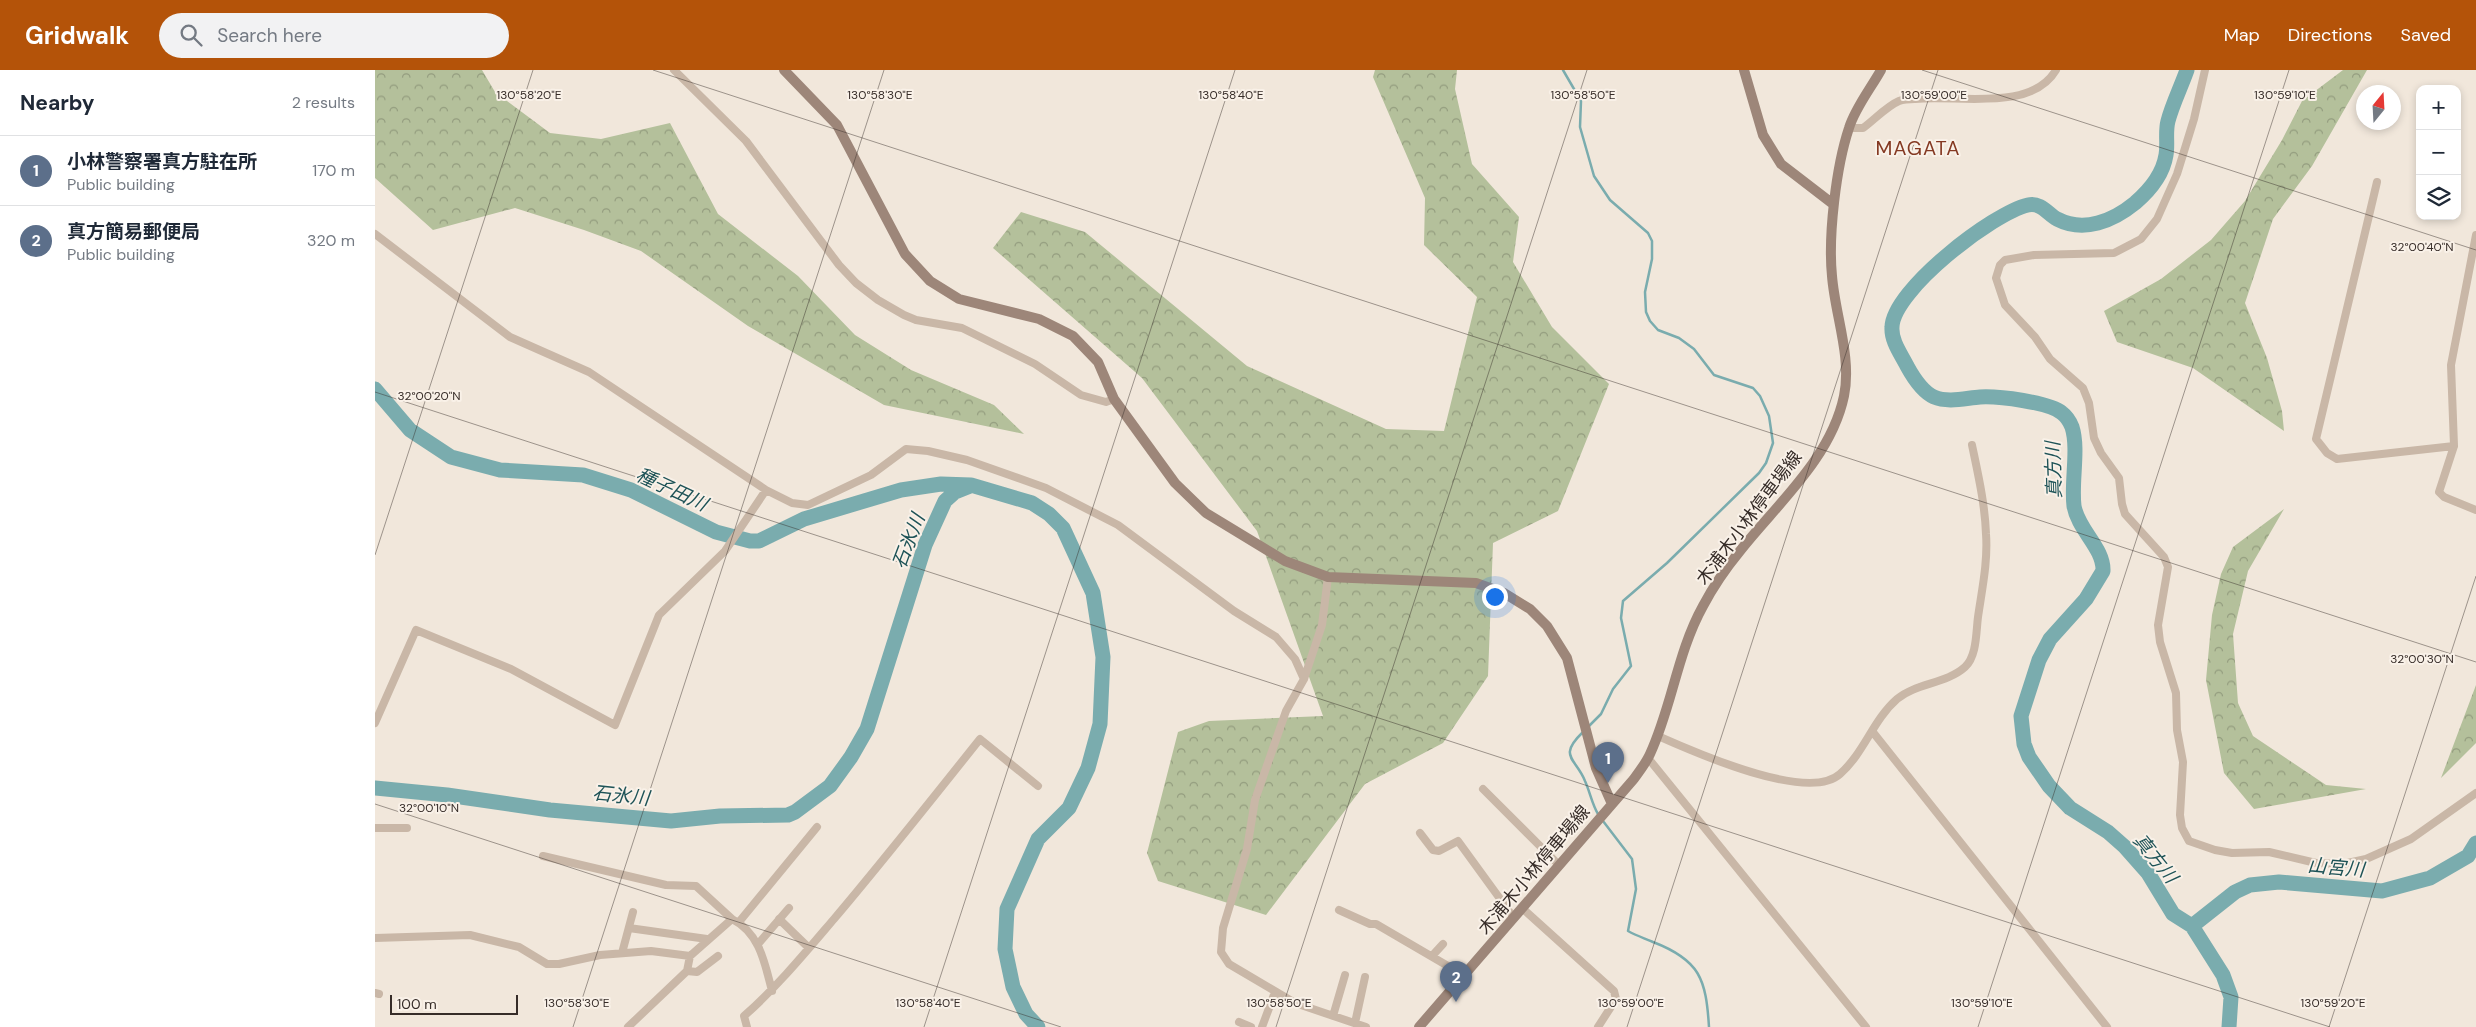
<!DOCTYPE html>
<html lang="en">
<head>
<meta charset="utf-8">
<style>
  :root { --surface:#fff; --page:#f2f2f3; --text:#1f2937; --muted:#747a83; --line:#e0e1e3; --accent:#b45309 }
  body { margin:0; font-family:"DM Sans","Noto Sans JP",sans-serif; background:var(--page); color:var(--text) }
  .controls { position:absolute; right:15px; top:15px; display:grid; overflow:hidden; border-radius:10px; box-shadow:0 2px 8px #0003 }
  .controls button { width:45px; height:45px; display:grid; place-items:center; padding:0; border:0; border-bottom:1px solid var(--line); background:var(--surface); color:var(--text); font:25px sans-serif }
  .compass { position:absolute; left:1981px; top:15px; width:45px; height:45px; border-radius:50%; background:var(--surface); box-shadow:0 2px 8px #0003; rotate:18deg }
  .scale { position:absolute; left:15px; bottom:12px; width:128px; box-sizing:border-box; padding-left:5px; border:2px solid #362c28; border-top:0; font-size:14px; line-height:18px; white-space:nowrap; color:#362c28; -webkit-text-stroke:4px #f9f1e8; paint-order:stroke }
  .you { position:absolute; left:1119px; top:526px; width:18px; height:18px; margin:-12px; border:4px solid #fff; border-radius:50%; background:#1a73e8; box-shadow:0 0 0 8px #1a73e833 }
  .badge { display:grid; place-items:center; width:32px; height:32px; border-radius:50%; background:var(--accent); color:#fff; font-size:16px; font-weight:700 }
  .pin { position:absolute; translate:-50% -41px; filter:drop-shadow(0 1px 2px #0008) }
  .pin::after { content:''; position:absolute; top:26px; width:18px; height:15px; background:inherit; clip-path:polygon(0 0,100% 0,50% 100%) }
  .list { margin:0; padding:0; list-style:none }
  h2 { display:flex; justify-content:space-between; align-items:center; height:65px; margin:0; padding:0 20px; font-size:21px }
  h2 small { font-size:16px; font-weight:400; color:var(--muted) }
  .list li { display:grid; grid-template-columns:32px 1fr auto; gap:15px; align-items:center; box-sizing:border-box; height:70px; padding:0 20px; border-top:1px solid var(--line) }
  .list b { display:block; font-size:19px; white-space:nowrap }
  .list p { margin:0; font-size:16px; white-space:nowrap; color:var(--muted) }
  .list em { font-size:16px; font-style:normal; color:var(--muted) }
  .icon { flex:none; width:28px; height:28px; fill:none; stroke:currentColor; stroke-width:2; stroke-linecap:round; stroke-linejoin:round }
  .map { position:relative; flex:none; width:2101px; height:957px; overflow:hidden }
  header { display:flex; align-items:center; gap:30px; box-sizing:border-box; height:70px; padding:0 25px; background:var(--accent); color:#fff }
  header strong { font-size:24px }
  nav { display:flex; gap:28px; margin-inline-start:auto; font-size:18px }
  .search { width:350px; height:45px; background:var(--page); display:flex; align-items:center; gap:12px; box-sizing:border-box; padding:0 18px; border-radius:28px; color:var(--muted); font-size:19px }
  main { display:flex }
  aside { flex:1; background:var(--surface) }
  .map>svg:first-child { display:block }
</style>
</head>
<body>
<header>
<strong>Gridwalk</strong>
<div class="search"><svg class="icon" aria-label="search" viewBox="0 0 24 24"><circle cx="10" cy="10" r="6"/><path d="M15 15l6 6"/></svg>Search here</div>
<nav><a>Map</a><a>Directions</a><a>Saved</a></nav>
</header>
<main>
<aside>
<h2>Nearby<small>2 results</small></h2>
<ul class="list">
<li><span class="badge" style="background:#5c6f8a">1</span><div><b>小林警察署真方駐在所</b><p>Public building</p></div><em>170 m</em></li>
<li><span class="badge" style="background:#5c6f8a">2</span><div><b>真方簡易郵便局</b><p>Public building</p></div><em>320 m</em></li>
</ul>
</aside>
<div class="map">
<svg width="2101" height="957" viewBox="0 0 2101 957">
  <defs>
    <pattern id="forest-crowns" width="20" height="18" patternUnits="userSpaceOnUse" patternTransform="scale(1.25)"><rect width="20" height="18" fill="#b4c09b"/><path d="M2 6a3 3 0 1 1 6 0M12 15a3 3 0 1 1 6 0" fill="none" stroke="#939c7e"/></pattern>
  </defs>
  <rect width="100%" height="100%" fill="#f1e7db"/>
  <path fill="url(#forest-crowns)" d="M0 0H107L120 22 175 63 226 69 295 53 343 144 423 206 480 265 536 300 619 335 649 364 509 335 373 256 266 181 209 160 140 138 58 160 0 108Z
    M1000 0H1082L1080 19 1097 94 1144 147 1138 192 1177 257 1234 314 1183 441 1118 473 1113 606 1068 673 990 714 891 845 783 811 772 783 803 662 834 651 948 646 882 461 767 308 618 178 646 142 710 162 872 296 1011 359 1069 361 1102 227 1049 175 1050 128 998 7Z
    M1968 0H1992L1937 96 1898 149 1870 233 1892 288 1907 341 1909 361 1818 298 1742 272 1729 241 1786 209 1836 170 1870 131 1907 70 1927 31Z
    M1909 439 1873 501 1858 564 1863 633 1878 666 1951 715 1991 719 1879 739 1849 703 1831 610 1837 545 1846 504 1858 477Z
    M2101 615V673L2066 708Z"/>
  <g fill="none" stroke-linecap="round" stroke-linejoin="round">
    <path stroke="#7aacae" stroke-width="2.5" d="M1188 0 1206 31 1205 57 1219 106 1235 130 1273 163 1277 171V189L1270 222 1271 242 1275 251 1283 260 1304 268 1319 279 1339 305 1378 318 1385 326 1394 346 1398 373 1391 393 1384 403 1292 493 1248 531 1246 548 1256 596 1238 619 1226 644 1214 656
      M1208 662C1182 687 1201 688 1210 711 1215 722 1217 734 1223 744
      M1228 751 1257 789 1261 819 1253 861C1262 866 1269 868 1278 872 1325 890 1331 909 1334 957"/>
    <path stroke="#7aacae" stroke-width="15" d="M1812 0C1806 17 1797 35 1793 51 1790 62 1793 74 1791 85 1788 104 1774 121 1760 133 1738 151 1709 163 1682 149 1673 144 1666 132 1653 135 1618 143 1518 220 1517 257 1516 271 1526 284 1532 296 1538 307 1548 322 1559 327 1573 333 1591 328 1605 327 1623 326 1674 332 1687 343 1691 346 1695 352 1697 357 1704 379 1696 412 1699 436 1703 460 1729 478 1728 501L1711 529 1675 569 1664 590 1646 646 1649 674 1654 687 1674 716 1695 738 1733 762 1750 777 1773 803 1798 844 1817 856 1848 905 1856 927 1854 957
      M0 319 35 360 76 387 125 400 208 405 256 420 341 462 375 471H384L429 449 526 420 566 414 596 415 657 433 674 444 688 458 718 523 728 587 725 654 713 698 694 738 663 769 632 839 630 879 638 917 651 944 663 957
      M0 718 72 725 175 740 296 751 345 746 413 745 420 742 455 716 476 687 492 659 550 475 570 431 580 422 595 416
      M1817 856 1860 822 1875 815 1904 812 2007 821 2055 808 2093 786 2101 773"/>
    <path stroke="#c9b7a7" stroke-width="8" d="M299 0 371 71 464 195 481 213 503 230 529 245 541 250 587 258 660 294 706 325 731 332 739 329
      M1830 0 1819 49 1802 104 1782 149 1766 169 1739 183 1659 185 1630 190 1625 195 1621 208 1630 235 1660 267 1675 289 1708 318 1714 333 1719 368 1726 383 1744 408 1747 434 1750 444 1789 487 1793 497 1783 555 1785 572 1801 623 1802 660 1808 692 1805 745 1807 758 1814 771 1840 780 1857 783 1894 782 1941 793 1968 794 1991 789 2036 769 2101 723
      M1474 58H1488C1499 50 1512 36 1524 31 1529 29 1535 29 1540 29 1580 24 1656 43 1681 0
      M2002 112 1941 369 1952 383 1962 389 2079 376
      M0 164 135 267 214 302 391 420 417 433 433 435 496 405 531 379 553 381 592 390 671 418 743 455 859 541 901 567 920 589 929 609
      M2101 165 2076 295 2079 376 2064 422 2069 427 2101 440
      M953 507 947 555 929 609 911 641 880 730 872 779 848 858 846 882 854 894 920 933 991 957
      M0 653 41 560 136 599 240 655 284 545 350 481 391 420
      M1497 661 1732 957
      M1283 666C1319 682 1433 733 1465 704 1489 683 1498 650 1522 629 1541 613 1571 614 1590 597 1602 586 1601 562 1603 547 1607 519 1613 492 1611 464 1610 434 1603 404 1597 375
      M1273 688 1491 957
      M1108 719 1184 795
      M0 758H32
      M1045 763 1058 780 1064 781 1083 771 1139 848
      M168 786 291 815 321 816 357 849
      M1147 838 1239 921 1241 929 1223 957
      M964 840 995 854H1001L1090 906
      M404 849 434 878
      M364 852 442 757
      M254 858 332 869
      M0 868 95 865 144 877 172 894H184L225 885 276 881 315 886
      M383 874 414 838
      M247 883 258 842
      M1057 886 1068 874
      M312 901 322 902 343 886
      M0 923 4 924
      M958 946 970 905
      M864 952 876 957
      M980 953 990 907
      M253 957 312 901 315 886 357 849C385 863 390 894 397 921
      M372 957 369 946C402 917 430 883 459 849 509 790 557 729 605 669L663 716
      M887 957 900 922"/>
    <path stroke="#9d8679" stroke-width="10" d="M409 0 462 55 530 184 555 211 584 229 664 249 698 266 723 292 739 329 800 413 831 443 910 491 953 507 1101 513 1129 523 1155 539 1172 556 1192 588 1221 698 1237 734
      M1369 0 1388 65 1406 94 1458 134
      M1044 957 1258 710C1264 702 1271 693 1275 684 1297 637 1302 583 1328 536 1338 517 1351 498 1365 481 1402 434 1456 388 1469 326 1477 287 1460 245 1457 206 1453 166 1461 97 1474 58 1480 38 1496 18 1506 0"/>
  </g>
  <path fill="none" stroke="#362c28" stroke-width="1" stroke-opacity="0.45" d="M278 0 2101 592M1547 0 2101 180M0 322 1955 957M0 485 158 0M0 734 686 957M198 957 509 0M549 957 860 0M901 957 1212 0M1252 957 1563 0M1603 957 1914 0M1954 957 2101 506"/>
  <g text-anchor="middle" stroke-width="4" stroke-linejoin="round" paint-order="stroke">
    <g font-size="18" fill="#362c28" stroke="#f9f1e8">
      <text transform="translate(1374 448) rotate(-53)" y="6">木浦木小林停車場線</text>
      <text transform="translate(1159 800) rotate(-50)" y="6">木浦木小林停車場線</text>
    </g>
    <g font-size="19" font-style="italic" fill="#1e5357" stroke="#f9f1e8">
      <text transform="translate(1678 400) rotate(-92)" y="7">真方川</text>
      <text transform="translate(297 419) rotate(25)" y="7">種子田川</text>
      <text transform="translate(533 471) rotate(-69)" y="7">石氷川</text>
      <text transform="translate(246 725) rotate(6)" y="7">石氷川</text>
      <text transform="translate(1781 788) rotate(51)" y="7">真方川</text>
      <text transform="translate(1961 797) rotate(5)" y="7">山宮川</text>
    </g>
    <g font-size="20" letter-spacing="1" fill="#843922" stroke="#f9f1e8">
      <text x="1543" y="85">MAGATA</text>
    </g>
  </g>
  <g font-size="12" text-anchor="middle" fill="#362c28" stroke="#f9f1e8" stroke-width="4" stroke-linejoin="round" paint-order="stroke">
    <text x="154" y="29">130°58'20"E</text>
    <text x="505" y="29">130°58'30"E</text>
    <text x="856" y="29">130°58'40"E</text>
    <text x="1208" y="29">130°58'50"E</text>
    <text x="1559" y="29">130°59'00"E</text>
    <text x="1910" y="29">130°59'10"E</text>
    <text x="2047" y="181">32°00'40"N</text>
    <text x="54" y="330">32°00'20"N</text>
    <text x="2047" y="593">32°00'30"N</text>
    <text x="54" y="742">32°00'10"N</text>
    <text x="202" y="937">130°58'30"E</text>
    <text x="553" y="937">130°58'40"E</text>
    <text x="904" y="937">130°58'50"E</text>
    <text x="1607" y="937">130°59'10"E</text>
    <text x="1958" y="937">130°59'20"E</text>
    <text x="1256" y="937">130°59'00"E</text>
  </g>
</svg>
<div class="controls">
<button>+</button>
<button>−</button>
<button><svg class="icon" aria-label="layers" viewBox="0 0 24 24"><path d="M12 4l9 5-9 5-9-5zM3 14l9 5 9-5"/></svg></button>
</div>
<svg class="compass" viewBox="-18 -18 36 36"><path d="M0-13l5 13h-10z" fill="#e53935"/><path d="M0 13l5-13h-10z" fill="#747a83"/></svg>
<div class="scale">100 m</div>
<div class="you"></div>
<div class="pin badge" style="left:1233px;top:713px;background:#5c6f8a">1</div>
<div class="pin badge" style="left:1081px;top:932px;background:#5c6f8a">2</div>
</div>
</main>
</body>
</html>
